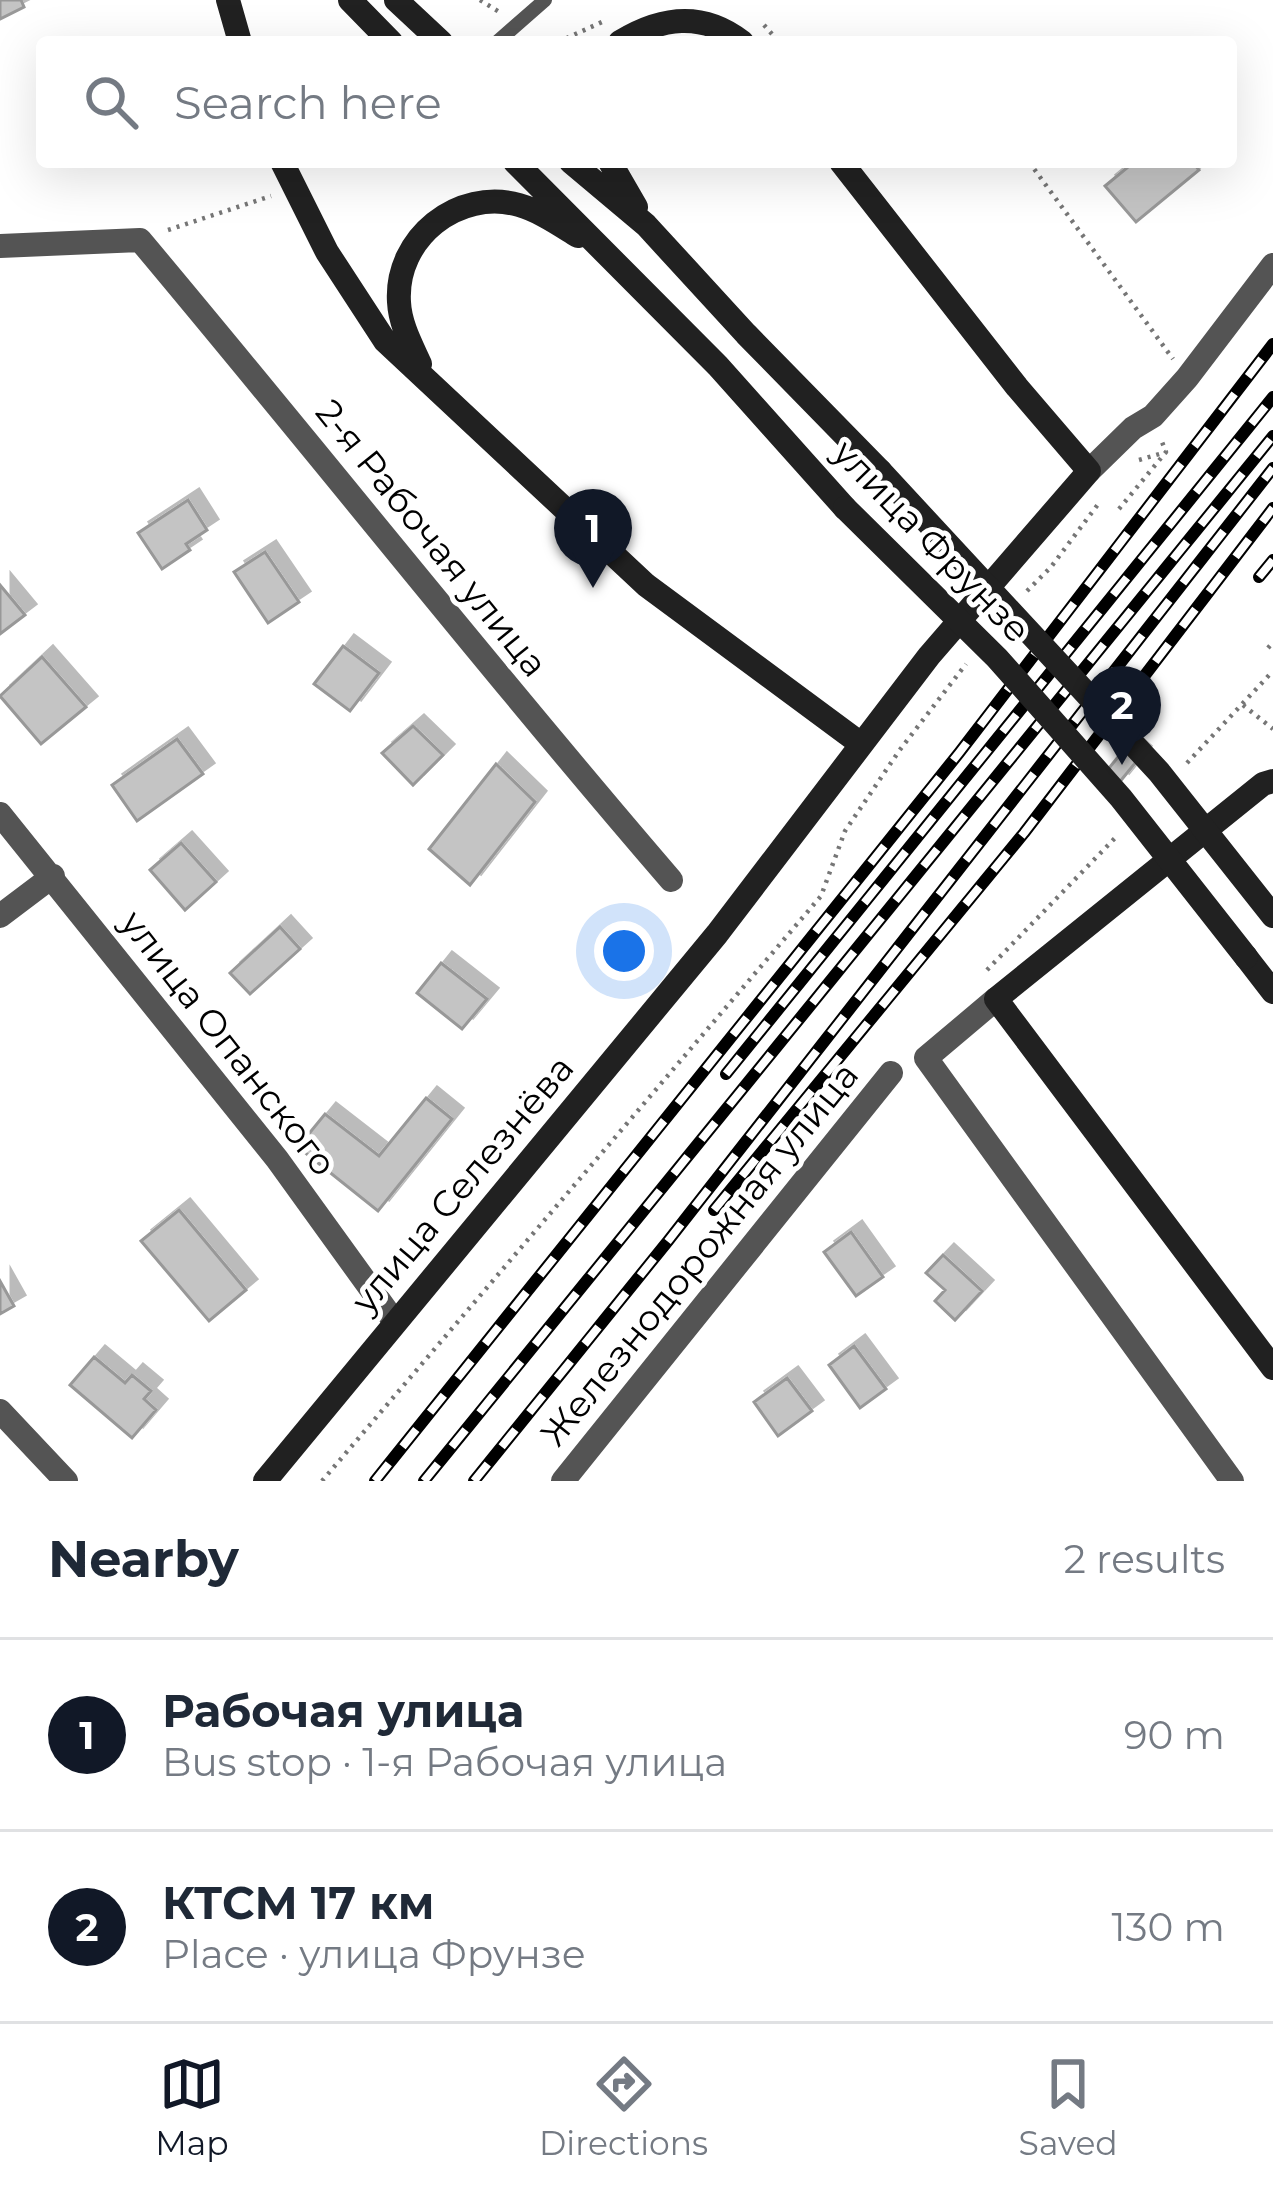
<!DOCTYPE html>
<html lang="en">
<head>
<meta charset="utf-8">
<style>
  :root { --surface:#fff; --page:#f2f2f3; --text:#1f2937; --muted:#747a83; --line:#e0e1e3; --accent:#111827 }
  body { margin:0; font-family:Montserrat,sans-serif; background:var(--page); color:var(--text) }
  .you { position:absolute; left:624px; top:951px; width:42px; height:42px; margin:-30px; border:9px solid #fff; border-radius:50%; background:#1a73e8; box-shadow:0 0 0 18px #1a73e833 }
  .badge { display:grid; place-items:center; width:78px; height:78px; border-radius:50%; background:var(--accent); color:#fff; font-size:39px; font-weight:700 }
  .pin { position:absolute; translate:-50% -99px; filter:drop-shadow(0 3px 6px #0008) }
  .pin::after { content:''; position:absolute; top:63px; width:42px; height:36px; background:inherit; clip-path:polygon(0 0,100% 0,50% 100%) }
  .list { margin:0; padding:0; list-style:none }
  h2 { display:flex; justify-content:space-between; align-items:center; height:156px; margin:0; padding:0 48px; font-size:51px }
  h2 small { font-size:39px; font-weight:400; color:var(--muted) }
  .list li { display:grid; grid-template-columns:78px 1fr auto; gap:36px; align-items:center; box-sizing:border-box; height:192px; padding:0 48px; border-top:3px solid var(--line) }
  .list b { display:block; font-size:45px; white-space:nowrap }
  .list p { margin:0; font-size:39px; white-space:nowrap; color:var(--muted) }
  .list em { font-size:39px; font-style:normal; color:var(--muted) }
  .icon { flex:none; width:66px; height:66px; fill:none; stroke:currentColor; stroke-width:2; stroke-linecap:round; stroke-linejoin:round }
  .map { position:relative; flex:none; width:1273px; height:1481px; overflow:hidden }
  .search { position:absolute; background:var(--surface); box-shadow:0 12px 48px #0002; left:36px; right:36px; top:36px; height:132px; display:flex; align-items:center; gap:30px; box-sizing:border-box; padding:0 42px; border-radius:12px; color:var(--muted); font-size:45px }
  .sheet { height:540px; background:var(--surface) }
  nav { display:flex; justify-content:space-around; align-items:center; box-sizing:border-box; height:168px; border-top:3px solid var(--line); background:var(--surface); font-size:33px; color:var(--muted) }
  nav a { display:grid; justify-items:center; gap:6px }
  nav .on { color:var(--accent) }
  .map>svg:first-child { display:block }
</style>
</head>
<body>
<div class="map">
<svg width="1273" height="1481" viewBox="0 0 1273 1481">
  <defs>
    <filter id="shadow"><feDropShadow dx="11" dy="-11" stdDeviation="0" flood-color="#0004"/></filter>
  </defs>
  <rect width="100%" height="100%" fill="#fff"/>
  <path fill="#c4c4c4" stroke="#989898" stroke-width="3" filter="url(#shadow)" d="M0 0H21L24 7 0 19Z
    M1134 162H1193L1199 170 1136 222 1105 186Z
    M188 500 207 530 186 544 190 550 162 569 138 533Z
    M265 552 299 602 268 623 234 572Z
    M0 585 25 615 0 634Z
    M343 646 379 673 350 711 314 684Z
    M42 657 86 707 41 744 0 696Z
    M413 726 443 755 413 785 382 753Z
    M177 739 203 774 137 821 112 785Z
    M1127 746 1140 757 1118 784 1105 773Z
    M496 764 535 802 470 885 429 849Z
    M181 843 216 882 185 910 150 870Z
    M280 927 300 949 250 994 230 973Z
    M441 963 487 999 462 1029 417 993Z
    M426 1098 452 1119 378 1211 298 1147 325 1114 379 1156Z
    M179 1210 246 1290 209 1321 141 1241Z
    M851 1232 883 1277 856 1296 824 1252Z
    M943 1255 982 1291 955 1320 935 1301 945 1290 926 1273Z
    M0 1281 14 1306 0 1314Z
    M854 1346 886 1389 860 1408 829 1365Z
    M94 1357 125 1383 132 1375 151 1391 144 1399 156 1410 132 1438 70 1385Z
    M787 1378 812 1411 778 1436 754 1402Z"/>
  <g fill="none" stroke-linecap="round" stroke-linejoin="round">
    <path stroke="#767676" stroke-width="4.5" stroke-dasharray="3 6" stroke-linecap="butt" d="M480 0 501 13
      M764 25 779 42
      M558 42 602 22
      M1029 162 1173 359
      M168 230 271 196
      M1139 460 1166 452
      M1119 509 1166 452 1162 442
      M1027 591 1051 567 1099 503
      M1268 648 1273 642
      M1243 705 1273 729
      M1187 763 1273 671
      M987 970 1117 836
      M322 1481 821 896 845 831 899 751 966 664"/>
    <path stroke="#545454" stroke-width="14" d="M497 42 545 0"/>
    <path stroke="#545454" stroke-width="24" d="M0 246 140 240C318 452 490 670 671 880
      M1089 471 1133 428 1153 416 1187 378 1273 265
      M0 814 277 1159 394 1321
      M0 916 53 876
      M996 999 926 1058 1232 1481
      M0 1411 66 1481
      M563 1481 891 1073"/>
    <path stroke="#212121" stroke-width="24" d="M228 0 240 42
      M350 0 391 42
      M396 0 441 42
      M620 42C661 17 702 11 742 42
      M282 162 327 252 385 341 646 585 861 744
      M515 162 718 366 845 508
      M571 162 646 225 746 334 880 471
      M610 162 636 207
      M420 364C411 344 400 324 399 302 395 238 458 188 519 205 540 211 560 225 578 236
      M1273 781 1263 784 996 999 1273 1368
      M1246 957 1273 992
      M265 1481 717 934 929 656 1089 471 1017 387 841 162"/>
    <g stroke="#000" stroke-width="12">
      <path id="rail" d="M1259 577 1273 560
        M726 1074 1273 397
        M714 1210 1024 833 1273 508
        M375 1481 959 753 1273 344
        M424 1481 1273 436
        M474 1481 668 1241 1273 468"/>
    </g>
    <use href="#rail" stroke="#fff" stroke-width="8" stroke-dasharray="22" stroke-linecap="butt"/>
    <path stroke="#212121" stroke-width="24" d="M880 471 1159 772 1273 916
      M845 508 997 658 1121 798 1246 957"/>
  </g>
  <g text-anchor="middle" stroke-width="10" stroke-linejoin="round" paint-order="stroke">
    <g font-size="36" fill="#000" stroke="#fff">
      <text transform="translate(432 538) rotate(51)" y="13">2-я Рабочая улица</text>
      <text transform="translate(932 541) rotate(46)" y="13">улица Фрунзе</text>
      <text transform="translate(229 1043) rotate(52)" y="13">улица Опанского</text>
      <text transform="translate(462 1184) rotate(-50)" y="13">улица Селезнёва</text>
      <text transform="translate(699 1254) rotate(-51)" y="13">Железнодорожная улица</text>
    </g>
  </g>
</svg>
<div class="you"></div>
<div class="pin badge" style="left:593px;top:588px">1</div>
<div class="pin badge" style="left:1122px;top:765px">2</div>
<div class="search"><svg class="icon" aria-label="search" viewBox="0 0 24 24"><circle cx="10" cy="10" r="6"/><path d="M15 15l6 6"/></svg>Search here</div>
</div>
<section class="sheet">
<h2>Nearby<small>2 results</small></h2>
<ul class="list">
<li><span class="badge">1</span><div><b>Рабочая улица</b><p>Bus stop · 1-я Рабочая улица</p></div><em>90 m</em></li>
<li><span class="badge">2</span><div><b>КТСМ 17 км</b><p>Place · улица Фрунзе</p></div><em>130 m</em></li>
</ul>
</section>
<nav>
<a class="on"><svg class="icon" aria-label="map" viewBox="0 0 24 24"><path d="M3 6l6-2 6 2 6-2v14l-6 2-6-2-6 2zM9 4v14M15 6v14"/></svg>Map</a>
<a><svg class="icon" aria-label="directions" viewBox="0 0 24 24"><path d="M12 3l9 9-9 9-9-9zM9 14v-3h6M13 9l2 2-2 2"/></svg>Directions</a>
<a><svg class="icon" aria-label="saved" viewBox="0 0 24 24"><path d="M7 4h10v16l-5-4-5 4z"/></svg>Saved</a>
</nav>
</body>
</html>
